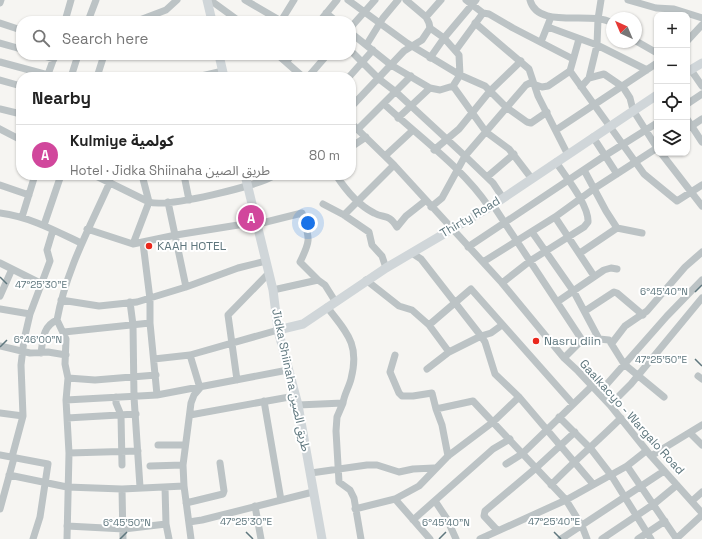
<!DOCTYPE html>
<html lang="en">
<head>
<meta charset="utf-8">
<style>
  :root { --surface:#fff; --page:#f6f6f6; --text:#222; --muted:#767676; --line:#e0e0e0; --accent:#ea281d }
  body { margin:0; font-family:"Space Grotesk","Noto Sans Arabic",sans-serif; background:var(--page); color:var(--text) }
  .controls { position:absolute; right:12px; top:12px; display:grid; overflow:hidden; border-radius:8px; box-shadow:0 1px 3px #0004 }
  .controls button { width:36px; height:36px; display:grid; place-items:center; padding:0; border:0; border-bottom:1px solid var(--line); background:var(--surface); color:var(--text); font:20px sans-serif }
  .compass { position:absolute; left:606px; top:12px; width:36px; height:36px; border-radius:50%; background:var(--surface); box-shadow:0 1px 3px #0004; rotate:316deg }
  .you { position:absolute; left:308px; top:223px; width:14px; height:14px; margin:-10px; border:3px solid #fff; border-radius:50%; background:#1a73e8; box-shadow:0 0 0 6px #1a73e833 }
  .badge { display:grid; place-items:center; width:26px; height:26px; border-radius:50%; background:var(--accent); color:#fff; font-size:13px; font-weight:700 }
  .pin { position:absolute; translate:-50% -50%; border:2px solid #fff; box-shadow:0 1px 4px #0006 }
  .list { margin:0; padding:0; list-style:none }
  h2 { display:flex; justify-content:space-between; align-items:center; height:52px; margin:0; padding:0 16px; font-size:17px }
  h2 small { font-size:13px; font-weight:400; color:var(--muted) }
  .list li { display:grid; grid-template-columns:26px 1fr auto; gap:12px; align-items:center; box-sizing:border-box; height:56px; padding:0 16px; border-top:1px solid var(--line) }
  .list b { display:block; font-size:15px; white-space:nowrap }
  .list p { margin:0; font-size:13px; white-space:nowrap; color:var(--muted) }
  .list em { font-size:13px; font-style:normal; color:var(--muted) }
  .icon { flex:none; width:22px; height:22px; fill:none; stroke:currentColor; stroke-width:2; stroke-linecap:round; stroke-linejoin:round }
  .map { position:relative; flex:none; width:702px; height:539px; overflow:hidden }
  .search { position:absolute; background:var(--surface); box-shadow:0 1px 3px #0004; left:16px; top:16px; width:340px; height:44px; display:flex; align-items:center; gap:10px; box-sizing:border-box; padding:0 14px; border-radius:16px; color:var(--muted); font-size:15px }
  .panel { position:absolute; background:var(--surface); box-shadow:0 1px 3px #0004; left:16px; top:72px; width:340px; height:108px; border-radius:16px }
  .map>svg:first-child { display:block }
</style>
</head>
<body>
<div class="map">
<svg width="702" height="539" viewBox="0 0 702 539">
  <rect width="100%" height="100%" fill="#f6f5f2"/>
  <g fill="none" stroke-linecap="round" stroke-linejoin="round">
    <path stroke="#bcc3c5" stroke-width="7" d="M210 0 239 21
      M245 0 281 21
      M348 0 407 43 460 75 485 86 506 107 527 122 531 123 547 112
      M466 0 483 13 489 14 513 28 573 59
      M530 0C538 30 591 10 612 23
      M628 0 656 8 674 9 702 18
      M0 3 1 0
      M326 13 336 21
      M426 17 441 0
      M65 21 71 0
      M88 21 96 0
      M137 21 166 10 177 0
      M281 21 294 0
      M320 21 337 0
      M0 23 21 30
      M475 23 529 69 538 96 568 155
      M351 27 375 0
      M548 27 597 45 647 70
      M430 28 444 38 459 55 460 75 453 86
      M351 33 391 65 430 88 440 90 453 86 486 132 509 149 532 179
      M636 41 657 53
      M687 41 702 25
      M541 42 551 17
      M0 43 21 49
      M367 44 383 18 398 0
      M456 50 483 13
      M351 51 379 79 396 92 465 156 493 183 503 198
      M40 55 54 59
      M278 55 303 77
      M430 58 444 38 476 0
      M0 62 48 75
      M286 62 292 55
      M691 70 702 86
      M570 71 579 39
      M47 77 55 55
      M71 77 78 55
      M97 77 104 55
      M197 77 223 71
      M308 77 327 55
      M349 77 373 50
      M589 78 597 45 598 19 601 0
      M0 80 21 86
      M581 87 589 78 604 74 623 87 630 98 633 110 657 148
      M384 104C419 137 462 167 489 207
      M687 104 702 94
      M351 107 404 51 422 40 430 28 429 23 426 17 406 0
      M0 109 21 114
      M398 118 430 88
      M687 119 702 142
      M351 123 394 165 502 283 564 358 578 371 610 405 651 456 702 513
      M0 129 21 140
      M358 129 411 76
      M687 129 702 119
      M556 130 657 63
      M593 137 617 174
      M351 147 366 137
      M434 150 459 129 490 91 521 61
      M661 153 702 206
      M385 156 412 131
      M584 170 606 211 617 228 642 233
      M94 175 149 202C167 208 258 186 275 175
      M184 175 189 200
      M336 175C345 189 358 205 374 213 385 219 388 213 397 227L406 216 425 201
      M487 177 514 154
      M0 185 29 195
      M168 202 186 287
      M323 204 344 215 369 232 372 245 382 256 386 268
      M493 205 582 340 564 358
      M431 207 442 198 465 156 526 85 530 83 542 87 548 86 570 71 644 174 677 201 702 185
      M0 213C30 217 54 230 81 243
      M344 215 394 165
      M22 217 35 175
      M555 217 594 276
      M258 224 302 213C309 238 312 238 300 262L318 280
      M44 225 61 175
      M87 229 133 244 176 235 257 222
      M532 232 574 292 599 339 609 340 624 364 664 397
      M143 243 150 299V323L157 395
      M133 244 149 202 142 175
      M468 247 606 155 657 123
      M412 253 421 259 481 336 449 352 427 369
      M580 253 617 228
      M483 262 555 217 595 188 657 148
      M0 263 42 284
      M366 280 399 306 412 310 429 325 449 352
      M502 283 530 261 584 227 588 222C589 205 565 176 556 162
      M273 290 318 280 325 285 335 301
      M0 296 12 269
      M61 300 99 306 137 302 186 287 238 268 266 261
      M130 302 133 325 134 397 140 487
      M557 302 604 270 611 268 617 269
      M0 309 30 314
      M585 311 614 292 617 293 643 315
      M57 320 66 339 65 364 68 378 66 400 69 453 67 539
      M429 325 471 289 573 404
      M502 325 491 333 481 336 485 342 495 374 519 397 593 484
      M64 332 150 323
      M612 343 625 326 647 311 685 267 702 252
      M0 346 30 353 48 352 66 355
      M41 353C43 339 43 326 57 320 66 270 90 227 110 182
      M190 355 200 388 194 395 191 403 183 465 184 486 191 539
      M395 355 390 372 399 393 402 396H413L432 393 436 409 473 401 566 500 582 526 587 539
      M154 359 190 355 278 330
      M698 376 702 379
      M68 378 95 380 156 375
      M237 380 228 315 269 273
      M599 393 667 316 702 280
      M116 397V403L121 415 122 465
      M66 400 157 395 288 370
      M264 401 281 500
      M343 403 337 417 336 431 339 482 350 490 354 498 361 539
      M298 405 343 403C344 395 349 387 351 379 360 344 347 333 327 307
      M610 405 631 384 702 298
      M436 409 442 425 448 456
      M0 413 23 416
      M190 415 295 396
      M559 417 591 449 611 475 651 539
      M67 418 136 414
      M690 433 702 445
      M158 445H185
      M69 453 138 451
      M0 455 48 464 40 517 33 539
      M651 456 702 425
      M12 457 23 416 21 365 24 340 30 314 50 261 47 250 53 230
      M506 464 522 454 592 386
      M150 466 183 465
      M627 466 676 538
      M311 473 367 465H377L399 472 413 469 434 468
      M9 475 67 487 122 489 184 486
      M551 485C573 462 598 441 621 418
      M165 487 166 524 169 539
      M122 489 123 539
      M395 499 430 539
      M435 501 447 519 456 539
      M692 501 702 492
      M186 503 223 494 224 491 220 463
      M255 506 261 539
      M0 509 14 458
      M355 509 395 499 419 486 448 456 493 422 519 397
      M413 520 493 449 510 439
      M189 522 202 520 313 492
      M67 526 124 529 166 524
      M497 530 484 516 485 511 536 468 575 432
      M480 539 566 500 627 466 646 451
      M561 539 664 471
      M602 539 654 504 677 485
      M638 539 665 521
      M676 539 702 515"/>
    <path stroke="#d0d6d9" stroke-width="9" d="M207 0 212 21
      M219 55 224 77
      M687 72 702 63
      M245 175 273 290 278 330 298 405 322 539
      M278 330 303 324 386 268 493 205 657 95"/>
  </g>
  <path fill="none" stroke="#5f777e" stroke-width="1.5" d="M0 277 7 284M695 292 702 285M0 347 7 340M695 359 702 366M246 532 253 539M554 532 561 539M120 539 127 532M439 539 446 532"/>
  <g fill="#ea281d" stroke="#fff" stroke-width="1.5">
    <circle cx="149" cy="246" r="4"/>
    <circle cx="536" cy="341" r="4"/>
  </g>
  <g text-anchor="middle" stroke-width="4" stroke-linejoin="round" paint-order="stroke">
    <g font-size="12" fill="#5f777e" stroke="#fff">
      <text transform="translate(470 217) rotate(-31)" y="4">Thirty Road</text>
      <text transform="translate(291 380) rotate(78)" y="4">Jidka Shiinaha طريق الصين</text>
      <text transform="translate(632 417) rotate(48)" y="4">Gaalkacyo - Wargalo Road</text>
    </g>
    <g font-size="12" fill="#5f777e" stroke="#fff" text-anchor="start">
      <text x="157" y="250">KAAH HOTEL</text>
      <text x="544" y="345">Nasru diin</text>
    </g>
  </g>
  <g font-size="10" text-anchor="middle" fill="#5f777e" stroke="#fff" stroke-width="4" stroke-linejoin="round" paint-order="stroke">
    <text x="41" y="288">47°25'30"E</text>
    <text x="664" y="295">6°45'40"N</text>
    <text x="38" y="343">6°46'00"N</text>
    <text x="661" y="363">47°25'50"E</text>
    <text x="246" y="525">47°25'30"E</text>
    <text x="554" y="525">47°25'40"E</text>
    <text x="127" y="526">6°45'50"N</text>
    <text x="446" y="526">6°45'40"N</text>
  </g>
</svg>
<div class="controls">
<button>+</button>
<button>−</button>
<button><svg class="icon" aria-label="locate" viewBox="0 0 24 24"><circle cx="12" cy="12" r="6"/><path d="M12 2v4M12 18v4M2 12h4M18 12h4"/></svg></button>
<button><svg class="icon" aria-label="layers" viewBox="0 0 24 24"><path d="M12 4l9 5-9 5-9-5zM3 14l9 5 9-5"/></svg></button>
</div>
<svg class="compass" viewBox="-18 -18 36 36"><path d="M0-13l5 13h-10z" fill="#e53935"/><path d="M0 13l5-13h-10z" fill="#767676"/></svg>
<div class="you"></div>
<div class="pin badge" style="left:251px;top:218px;background:#d1479c">A</div>
<div class="search"><svg class="icon" aria-label="search" viewBox="0 0 24 24"><circle cx="10" cy="10" r="6"/><path d="M15 15l6 6"/></svg>Search here</div>
<section class="panel">
<h2>Nearby<small></small></h2>
<ul class="list">
<li><span class="badge" style="background:#d1479c">A</span><div><b>Kulmiye كولمية</b><p>Hotel · Jidka Shiinaha طريق الصين</p></div><em>80 m</em></li>
</ul>
</section>
</div>
</body>
</html>
